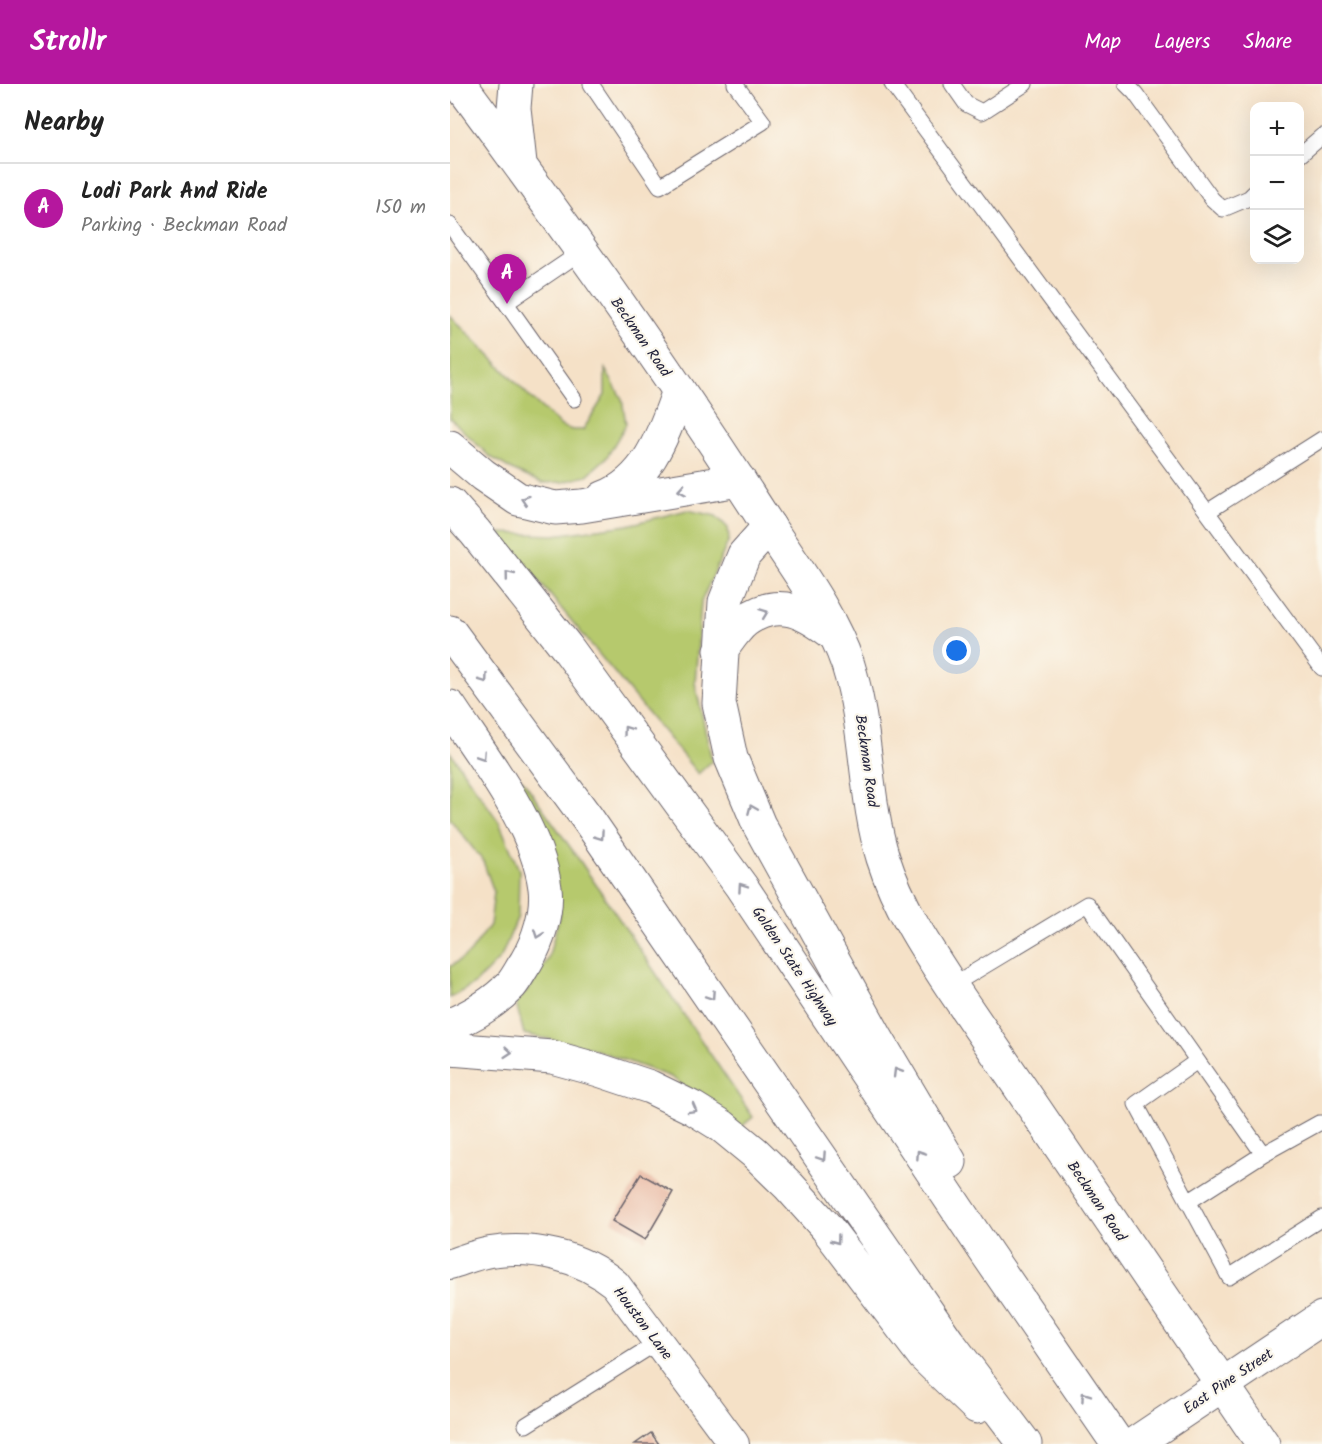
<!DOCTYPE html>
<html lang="en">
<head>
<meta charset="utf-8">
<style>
  :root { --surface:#fff; --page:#f2f2f2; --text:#222; --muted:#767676; --line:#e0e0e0; --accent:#b5179e }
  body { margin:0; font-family:Kalam,sans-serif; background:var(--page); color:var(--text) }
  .controls { position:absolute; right:18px; top:18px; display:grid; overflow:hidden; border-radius:12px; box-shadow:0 6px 24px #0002 }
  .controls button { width:54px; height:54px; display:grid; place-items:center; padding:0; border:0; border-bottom:2px solid var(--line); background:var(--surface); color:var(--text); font:30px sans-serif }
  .you { position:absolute; left:507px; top:567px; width:21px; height:21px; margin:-15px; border:4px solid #fff; border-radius:50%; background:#1a73e8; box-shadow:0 0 0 9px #1a73e833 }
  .badge { display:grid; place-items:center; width:39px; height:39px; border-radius:50%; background:var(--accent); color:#fff; font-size:20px; font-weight:700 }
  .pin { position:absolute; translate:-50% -50px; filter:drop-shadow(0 2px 3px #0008) }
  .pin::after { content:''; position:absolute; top:32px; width:21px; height:18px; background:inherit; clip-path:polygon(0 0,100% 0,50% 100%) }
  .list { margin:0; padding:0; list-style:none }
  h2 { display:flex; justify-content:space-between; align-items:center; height:78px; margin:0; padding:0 24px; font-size:26px }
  h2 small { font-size:20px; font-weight:400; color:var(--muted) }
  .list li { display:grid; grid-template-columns:39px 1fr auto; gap:18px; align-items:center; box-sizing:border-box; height:90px; padding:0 24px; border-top:2px solid var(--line) }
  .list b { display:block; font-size:22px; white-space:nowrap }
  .list p { margin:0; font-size:20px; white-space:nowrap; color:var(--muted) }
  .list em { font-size:20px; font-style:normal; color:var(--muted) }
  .icon { flex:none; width:33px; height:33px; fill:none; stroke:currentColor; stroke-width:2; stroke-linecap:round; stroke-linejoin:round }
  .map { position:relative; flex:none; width:872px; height:1360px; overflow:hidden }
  header { display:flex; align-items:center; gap:36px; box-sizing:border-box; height:84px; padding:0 30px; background:var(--accent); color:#fff }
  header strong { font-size:28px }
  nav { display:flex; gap:33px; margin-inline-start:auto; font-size:21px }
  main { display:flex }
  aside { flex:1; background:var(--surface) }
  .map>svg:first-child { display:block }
</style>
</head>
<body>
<header>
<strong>Strollr</strong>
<nav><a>Map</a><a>Layers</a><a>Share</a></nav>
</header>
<main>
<aside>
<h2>Nearby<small></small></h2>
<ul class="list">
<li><span class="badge">A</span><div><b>Lodi Park And Ride</b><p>Parking · Beckman Road</p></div><em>150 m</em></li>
</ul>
</aside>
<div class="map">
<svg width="872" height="1360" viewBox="0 0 872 1360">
  <rect width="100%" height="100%" fill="#fbf7ec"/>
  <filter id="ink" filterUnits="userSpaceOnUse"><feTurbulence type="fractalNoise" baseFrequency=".0167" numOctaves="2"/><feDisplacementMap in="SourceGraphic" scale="12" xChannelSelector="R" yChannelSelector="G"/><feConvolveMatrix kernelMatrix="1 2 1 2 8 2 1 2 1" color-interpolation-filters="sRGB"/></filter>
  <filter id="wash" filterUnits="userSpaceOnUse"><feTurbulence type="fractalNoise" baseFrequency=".008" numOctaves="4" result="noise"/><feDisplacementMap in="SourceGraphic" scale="24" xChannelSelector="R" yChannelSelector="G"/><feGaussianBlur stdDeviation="1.35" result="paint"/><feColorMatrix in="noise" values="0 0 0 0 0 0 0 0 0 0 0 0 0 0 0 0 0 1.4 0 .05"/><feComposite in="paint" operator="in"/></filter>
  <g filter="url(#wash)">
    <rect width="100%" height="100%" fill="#f5e1c7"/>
    <path fill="#b6c96d" stroke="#6c7654" stroke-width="1.5" d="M0 231 81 314 111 342 122 346H133L155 311V285L172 315 176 340 157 373 136 392 113 398 92 399 64 387 39 372 0 334Z
      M237 426 266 432 278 444 279 456 251 518 245 599 262 677 248 690 49 449 104 451 178 441Z
      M0 668 49 738 69 786 68 832 51 873 26 899 0 914V883L20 869 40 841 44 808 33 777 0 735Z
      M72 695 130 777 303 1033 291 1043 221 993 138 963 74 950 66 919 84 898 98 875 110 830 64 700Z"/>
    <g id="blocks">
      <path fill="#e7b39c" d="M191 1090 223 1108 195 1156 162 1137Z
        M201 1349 209 1360H185Z"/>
    </g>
  </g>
  <g filter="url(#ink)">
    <use href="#blocks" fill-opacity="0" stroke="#6c656c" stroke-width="1.5"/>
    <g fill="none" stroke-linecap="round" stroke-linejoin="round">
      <g stroke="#6c656c" stroke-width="17">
        <path id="service" d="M141 0 210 102 313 38 285 0
          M442 0 872 584
          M502 0 516 20 532 28 575 0
          M676 0 685 9 762 115 773 125 799 114 804 109
          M850 71 872 52
          M0 141 56 219 131 168
          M56 219 124 315
          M757 428 872 355
          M501 902 637 820 813 1070 869 1039H872
          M747 977 686 1020 779 1193 872 1134
          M738 1118 813 1070
          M76 1341 208 1258"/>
      </g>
      <g stroke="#6c656c" stroke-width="32">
        <path id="minor" d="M0 1180C13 1176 27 1170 40 1168 83 1161 131 1172 165 1200L284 1360"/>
      </g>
      <g stroke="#6c656c" stroke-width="35">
        <path id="tertiary" d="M319 443C347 486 381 531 398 581 418 645 414 712 433 774 448 821 474 861 501 902L813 1360
          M684 1360 872 1234"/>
      </g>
      <g stroke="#6c656c" stroke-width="35">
        <path id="primary" d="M10 0C117 144 222 291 319 443
          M66 0 64 24 70 79"/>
      </g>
      <g stroke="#6c656c" stroke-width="35">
        <path id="motorway" d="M0 363 33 391 68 415 105 424 132 422 289 396
          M153 414C199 397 214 348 229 307
          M0 420 25 448 118 565 291 802 538 1171 668 1360
          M319 443 294 471 275 518 269 619 281 674 309 741 427 955 500 1078
          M0 548 137 734 498 1258 575 1360
          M271 566C278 557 286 544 295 537 329 512 357 529 385 551
          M0 623C34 675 87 741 95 804 98 827 88 858 76 878 71 885 67 894 61 901 45 918 21 932 0 941
          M0 965 102 973 149 986 200 1003 243 1024 272 1042 305 1069 339 1102 376 1143 474 1272 527 1323"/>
      </g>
      <use href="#service" stroke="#fff" stroke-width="15"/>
      <use href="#minor" stroke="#fff" stroke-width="30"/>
      <use href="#tertiary" stroke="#fff" stroke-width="33"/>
      <use href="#primary" stroke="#fff" stroke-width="33"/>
      <use href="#motorway" stroke="#fff" stroke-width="33"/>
    </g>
    <defs><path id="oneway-chevron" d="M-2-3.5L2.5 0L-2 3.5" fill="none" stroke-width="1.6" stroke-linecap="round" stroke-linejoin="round" transform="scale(1.5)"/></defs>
    <g stroke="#9c9ca7">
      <use href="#oneway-chevron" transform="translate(232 406) rotate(171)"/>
      <use href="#oneway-chevron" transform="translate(75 416) rotate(-162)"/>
      <use href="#oneway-chevron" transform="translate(59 491) rotate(-129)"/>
      <use href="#oneway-chevron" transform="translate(314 529) rotate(-21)"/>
      <use href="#oneway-chevron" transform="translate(34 595) rotate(54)"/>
      <use href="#oneway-chevron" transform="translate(177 646) rotate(-126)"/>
      <use href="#oneway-chevron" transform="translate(32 672) rotate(57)"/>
      <use href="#oneway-chevron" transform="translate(302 725) rotate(-113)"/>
      <use href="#oneway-chevron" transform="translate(150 752) rotate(55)"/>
      <use href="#oneway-chevron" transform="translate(292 803) rotate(-125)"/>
      <use href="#oneway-chevron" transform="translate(88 850) rotate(110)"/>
      <use href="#oneway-chevron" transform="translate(261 912) rotate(56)"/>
      <use href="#oneway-chevron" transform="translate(58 968) rotate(5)"/>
      <use href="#oneway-chevron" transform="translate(447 988) rotate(-121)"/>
      <use href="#oneway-chevron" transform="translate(243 1025) rotate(29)"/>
      <use href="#oneway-chevron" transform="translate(470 1070) rotate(-124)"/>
      <use href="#oneway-chevron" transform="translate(372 1073) rotate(56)"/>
      <use href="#oneway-chevron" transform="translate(386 1156) rotate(53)"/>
      <use href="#oneway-chevron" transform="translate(635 1312) rotate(-125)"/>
    </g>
  </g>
  <g text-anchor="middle" stroke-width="4.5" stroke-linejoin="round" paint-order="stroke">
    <g font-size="15" fill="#22223b" stroke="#fbf7ec">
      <text transform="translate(191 253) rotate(55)" y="5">Beckman Road</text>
      <text transform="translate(417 677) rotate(82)" y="5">Beckman Road</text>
      <text transform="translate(345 882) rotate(56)" y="5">Golden State Highway</text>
      <text transform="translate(647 1117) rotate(56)" y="5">Beckman Road</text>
      <text transform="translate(193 1239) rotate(53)" y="5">Houston Lane</text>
      <text transform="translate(778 1297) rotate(-34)" y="5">East Pine Street</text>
    </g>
  </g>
</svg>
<div class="controls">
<button>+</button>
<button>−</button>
<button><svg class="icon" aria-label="layers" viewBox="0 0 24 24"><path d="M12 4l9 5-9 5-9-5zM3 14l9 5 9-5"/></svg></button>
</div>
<div class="you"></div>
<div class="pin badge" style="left:57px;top:220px">A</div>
</div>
</main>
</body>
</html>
